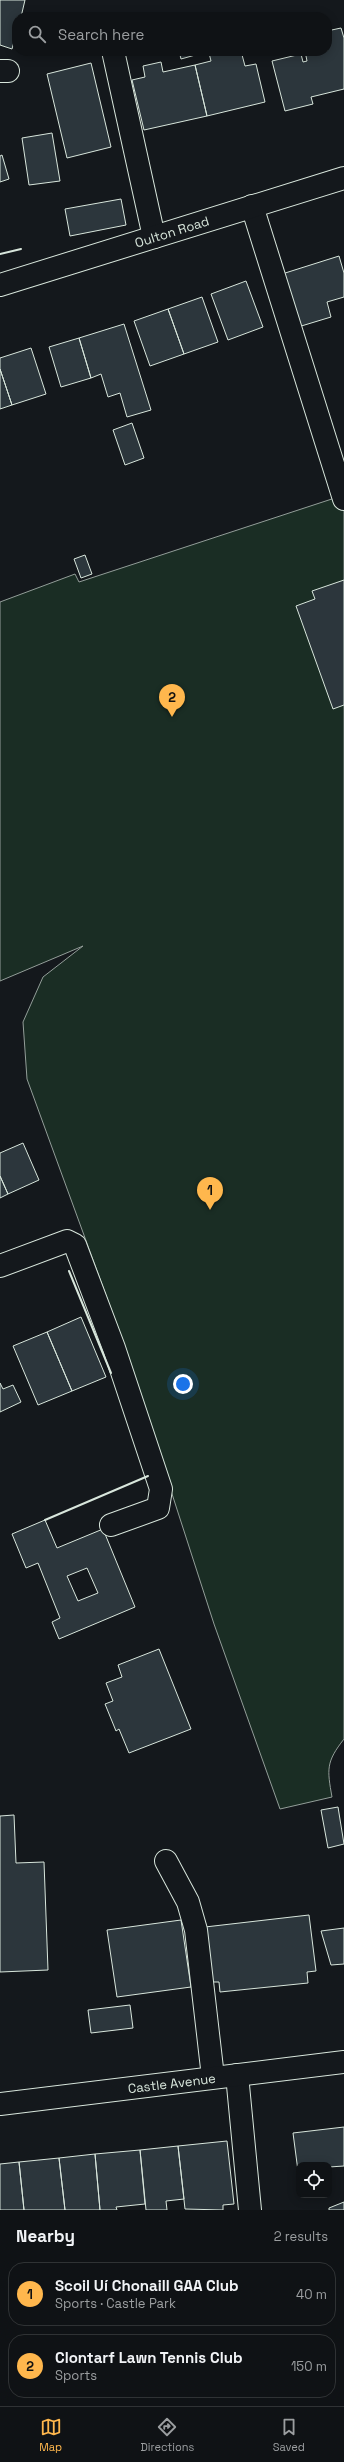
<!DOCTYPE html>
<html lang="en">
<head>
<meta charset="utf-8">
<style>
  :root { --surface:#0f1215; --page:#181b1e; --text:#f1f3f6; --muted:#9b9ea0; --line:#2f3234; --accent:#ffb74d }
  body { margin:0; font-family:"Space Grotesk",sans-serif; background:var(--page); color:var(--text) }
  .controls { position:absolute; right:12px; bottom:12px; display:grid; overflow:hidden; border-radius:8px; box-shadow:0 2px 10px #0003 }
  .controls button { width:36px; height:36px; display:grid; place-items:center; padding:0; border:0; border-bottom:1px solid var(--line); background:var(--surface); color:var(--text); font:20px sans-serif }
  .you { position:absolute; left:183px; top:1384px; width:14px; height:14px; margin:-10px; border:3px solid #fff; border-radius:50%; background:#1a73e8; box-shadow:0 0 0 6px #1a73e833 }
  .badge { display:grid; place-items:center; width:26px; height:26px; border-radius:50%; background:var(--accent); color:#111; font-size:13px; font-weight:700 }
  .pin { position:absolute; translate:-50% -33px; filter:drop-shadow(0 1px 2px #0008) }
  .pin::after { content:''; position:absolute; top:21px; width:14px; height:12px; background:inherit; clip-path:polygon(0 0,100% 0,50% 100%) }
  .list { margin:0; padding:0; list-style:none }
  h2 { display:flex; justify-content:space-between; align-items:center; height:52px; margin:0; padding:0 16px; font-size:17px }
  h2 small { font-size:13px; font-weight:400; color:var(--muted) }
  .list li { display:grid; grid-template-columns:26px 1fr auto; gap:12px; align-items:center; box-sizing:border-box; height:64px; margin:0 8px 8px; padding:0 8px; border:1px solid var(--line); border-radius:16px }
  .list b { display:block; font-size:15px; white-space:nowrap }
  .list p { margin:0; font-size:13px; white-space:nowrap; color:var(--muted) }
  .list em { font-size:13px; font-style:normal; color:var(--muted) }
  .icon { flex:none; width:22px; height:22px; fill:none; stroke:currentColor; stroke-width:2; stroke-linecap:round; stroke-linejoin:round }
  .map { position:relative; flex:none; width:344px; height:2210px; overflow:hidden }
  .search { position:absolute; background:var(--surface); box-shadow:0 2px 10px #0003; left:12px; right:12px; top:12px; height:44px; display:flex; align-items:center; gap:10px; box-sizing:border-box; padding:0 14px; border-radius:16px; color:var(--muted); font-size:15px }
  .sheet { height:196px; background:var(--surface) }
  nav { display:flex; justify-content:space-around; align-items:center; box-sizing:border-box; height:56px; border-top:1px solid var(--line); background:var(--surface); font-size:11px; color:var(--muted) }
  nav a { display:grid; justify-items:center; gap:2px }
  nav .on { color:var(--accent) }
  .map>svg:first-child { display:block }
</style>
</head>
<body>
<div class="map">
<svg width="344" height="2210" viewBox="0 0 344 2210">
  <rect width="100%" height="100%" fill="#14181c"/>
  <path fill="#1a2d24" stroke="#939e99" d="M344 495V1739C326 1762 327 1769 332 1797L280 1809 214 1624 123 1342 27 1079 23 1022 43 977 83 946 0 981V602L75 574 79 582Z"/>
  <path fill="#2c363c" stroke="#d8e6dc" fill-rule="evenodd" d="M0 0H25L21 17H17V30L12 49 0 45Z
    M341 28 344 38V89L311 97 313 104 285 111 272 61 301 54 303 62 307 61 305 51H327V31Z
    M179 51H198L199 54 181 59Z
    M218 51H241L245 66 256 64 265 102 207 116 195 65 211 61 209 53Z
    M161 62 163 72 195 65 207 116 144 130 132 80 145 77 143 66Z
    M91 63 111 147 67 158 47 74Z
    M52 133 60 181 29 185 22 138Z
    M2 155 9 179 0 182V156Z
    M121 199 126 225 70 236 65 209Z
    M339 256 344 273V297L327 302 331 317 298 327 282 274Z
    M246 281 263 327 228 340 211 294Z
    M202 297 218 342 184 354 168 309Z
    M168 309 184 354 150 366 134 321Z
    M124 324 151 410 127 417 120 393 108 397 101 374 91 378 79 338Z
    M79 338 91 378 61 387 49 347Z
    M31 348 46 394 12 405 0 369V358Z
    M0 369 12 405 0 409Z
    M132 423 144 458 125 465 113 430Z
    M85 555 92 574 81 578 74 559Z
    M344 580V705L333 709 296 606 315 599 312 591Z
    M23 1143 39 1180 8 1194 0 1176V1153Z
    M0 1176 8 1194 0 1198Z
    M81 1317 106 1377 72 1391 47 1332Z
    M47 1332 72 1391 38 1405 13 1346Z
    M0 1383 3 1389 13 1385 21 1402 0 1412Z
    M45 1520 57 1548 103 1529 135 1607 59 1639 52 1622 60 1618 38 1563 26 1568 12 1534ZM87 1568 98 1593 78 1601 67 1576Z
    M159 1649 191 1729 129 1753 119 1729 116 1731 105 1704 113 1701 106 1683 122 1677 118 1665Z
    M338 1807 344 1844 328 1848 321 1810Z
    M14 1815 16 1863 44 1862 48 1970 0 1972V1816Z
    M309 1915 316 1971 307 1972 308 1983 220 1992 219 1982H212L205 1927Z
    M181 1920 191 1987 117 1997 107 1930Z
    M344 1928V1964L331 1965 321 1931Z
    M130 2005 133 2028 91 2033 88 2010Z
    M344 2127V2166L329 2167V2165H299L298 2171 293 2133Z
    M227 2141 234 2204 223 2205V2210L185 2209 178 2146Z
    M178 2146 184 2199 166 2201 167 2210H146L140 2150Z
    M140 2150 145 2204 116 2207 117 2210H100L95 2154Z
    M95 2154 100 2210H65L59 2158Z
    M59 2158 65 2210H24L19 2162Z
    M19 2162 24 2210H0V2164Z
    M344 2202V2210H329V2208Z"/>
  <g fill="none" stroke-linecap="round" stroke-linejoin="round">
    <g stroke="#d8e6dc" stroke-width="24">
      <g id="minor">
        <path d="M113 51 154 237"/>
        <path d="M0 71H8"/>
        <path d="M252 206 344 499"/>
        <path id="s1" d="M0 285 344 178"/>
        <path d="M0 1266 67 1241 75 1245 114 1348 161 1489 158 1508 111 1525"/>
        <path d="M166 1861 188 1902 196 1930 213 2077"/>
        <path d="M237 2075 250 2210"/>
        <path id="s2" d="M0 2104 344 2062"/>
      </g>
    </g>
    <use href="#minor" stroke="#14181c" stroke-width="22"/>
    <path stroke="#d8e6dc" stroke-width="2" d="M0 254 21 249
      M69 1271 111 1373
      M45 1520 148 1476"/>
  </g>
  <g text-anchor="middle" stroke-width="3" stroke-linejoin="round" paint-order="stroke">
    <g font-size="13" fill="#d8e6dc" stroke="#14181c">
      <text dy="5" stroke="none"><textPath href="#s1" startOffset="180">Oulton Road</textPath></text>
      <text dy="5" stroke="none"><textPath href="#s2" startOffset="173">Castle Avenue</textPath></text>
    </g>
  </g>
</svg>
<div class="controls">
<button><svg class="icon" aria-label="locate" viewBox="0 0 24 24"><circle cx="12" cy="12" r="6"/><path d="M12 2v4M12 18v4M2 12h4M18 12h4"/></svg></button>
</div>
<div class="you"></div>
<div class="pin badge" style="left:210px;top:1210px">1</div>
<div class="pin badge" style="left:172px;top:717px">2</div>
<div class="search"><svg class="icon" aria-label="search" viewBox="0 0 24 24"><circle cx="10" cy="10" r="6"/><path d="M15 15l6 6"/></svg>Search here</div>
</div>
<section class="sheet">
<h2>Nearby<small>2 results</small></h2>
<ul class="list">
<li><span class="badge">1</span><div><b>Scoil Uí Chonaill GAA Club</b><p>Sports · Castle Park</p></div><em>40 m</em></li>
<li><span class="badge">2</span><div><b>Clontarf Lawn Tennis Club</b><p>Sports</p></div><em>150 m</em></li>
</ul>
</section>
<nav>
<a class="on"><svg class="icon" aria-label="map" viewBox="0 0 24 24"><path d="M3 6l6-2 6 2 6-2v14l-6 2-6-2-6 2zM9 4v14M15 6v14"/></svg>Map</a>
<a><svg class="icon" aria-label="directions" viewBox="0 0 24 24"><path d="M12 3l9 9-9 9-9-9zM9 14v-3h6M13 9l2 2-2 2"/></svg>Directions</a>
<a><svg class="icon" aria-label="saved" viewBox="0 0 24 24"><path d="M7 4h10v16l-5-4-5 4z"/></svg>Saved</a>
</nav>
</body>
</html>
